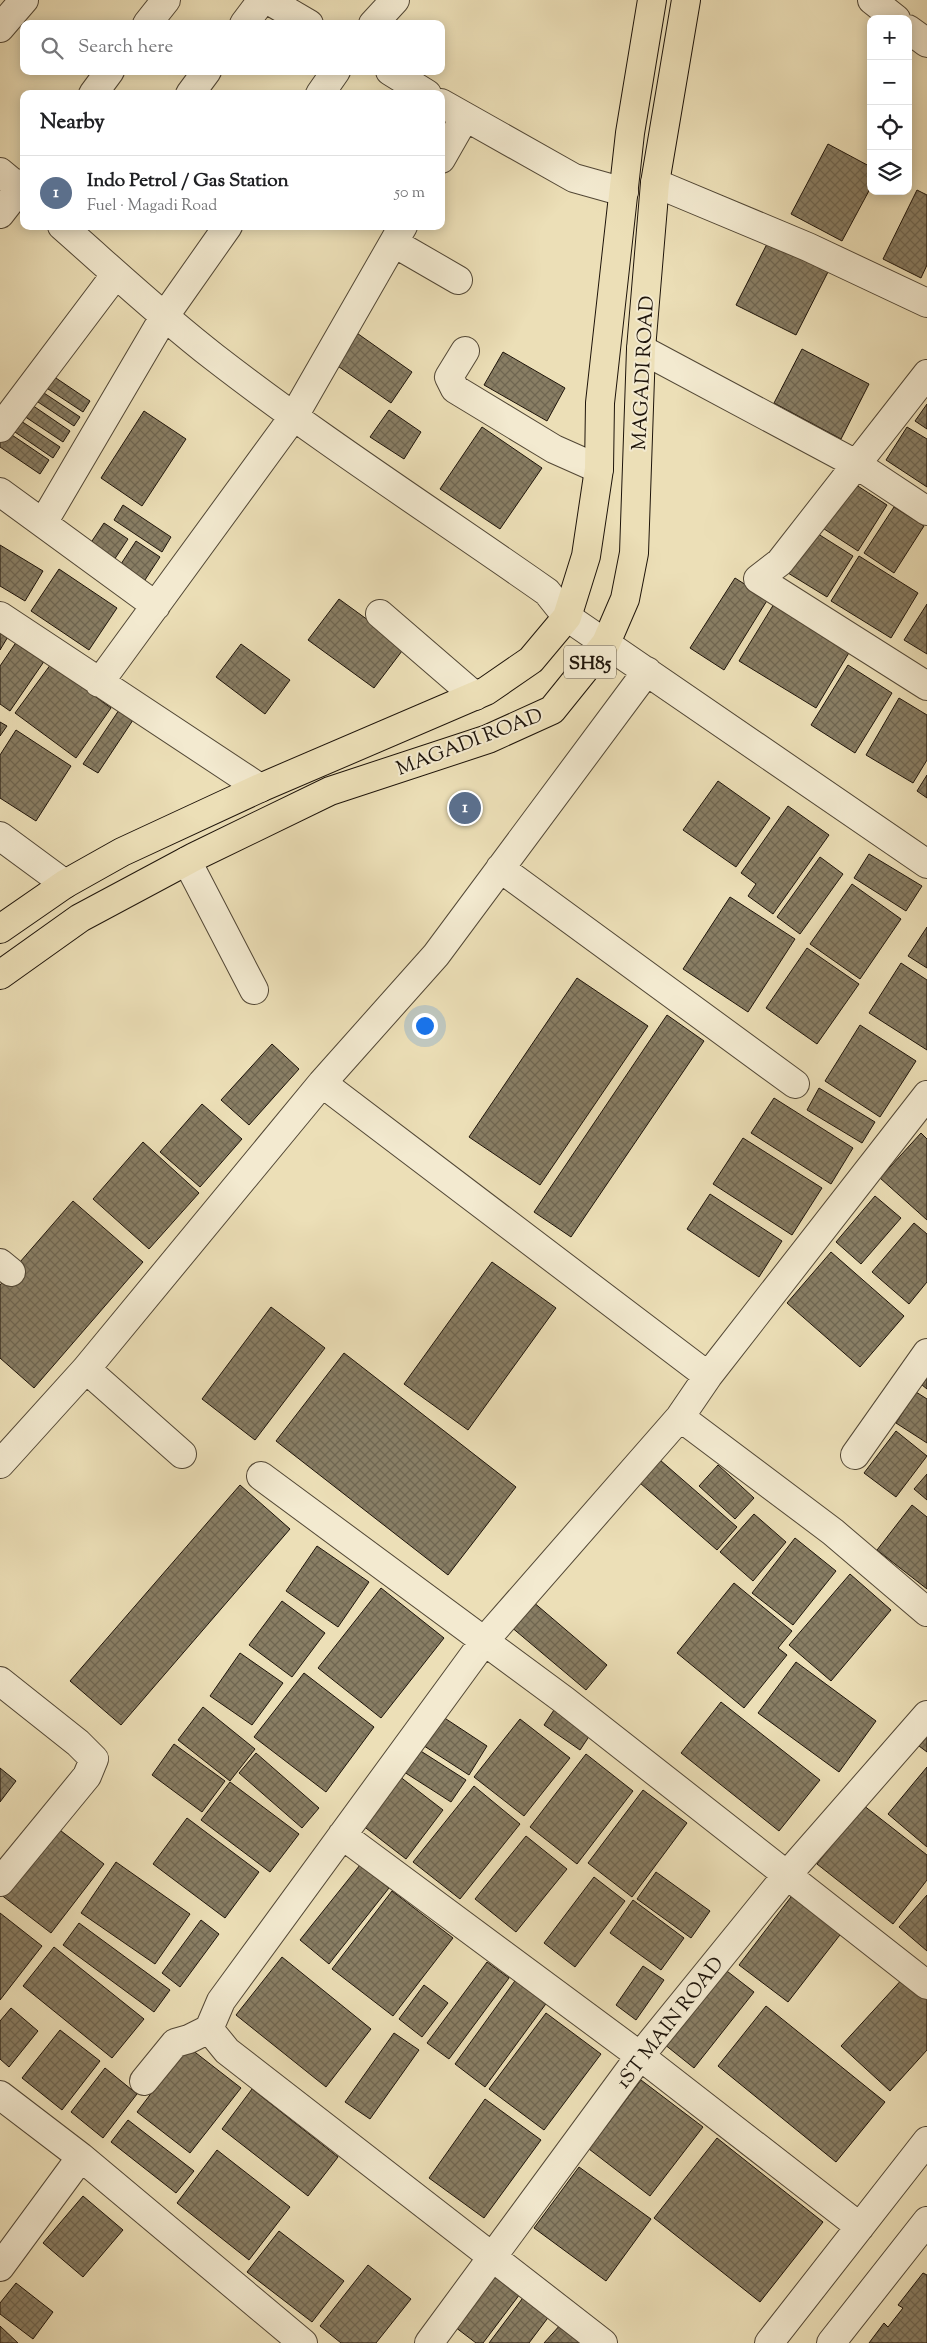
<!DOCTYPE html>
<html lang="en">
<head>
<meta charset="utf-8">
<style>
  :root { --surface:#fff; --page:#f6f6f6; --text:#202124; --muted:#757577; --line:#e0e0e0; --accent:#7c3aed }
  body { margin:0; font-family:"Sorts Mill Goudy",serif; background:var(--page); color:var(--text) }
  .controls { position:absolute; right:15px; top:15px; display:grid; overflow:hidden; border-radius:10px; box-shadow:0 2px 12px #0003 }
  .controls button { width:45px; height:45px; display:grid; place-items:center; padding:0; border:0; border-bottom:1px solid var(--line); background:var(--surface); color:var(--text); font:25px sans-serif }
  .you { position:absolute; left:424px; top:1025px; width:18px; height:18px; margin:-12px; border:4px solid #fff; border-radius:50%; background:#1a73e8; box-shadow:0 0 0 8px #1a73e833 }
  .badge { display:grid; place-items:center; width:32px; height:32px; border-radius:50%; background:var(--accent); color:#fff; font-size:16px; font-weight:700 }
  .pin { position:absolute; translate:-50% -50%; border:2px solid #fff; box-shadow:0 1px 5px #0006 }
  .list { margin:0; padding:0; list-style:none }
  h2 { display:flex; justify-content:space-between; align-items:center; height:65px; margin:0; padding:0 20px; font-size:21px }
  h2 small { font-size:16px; font-weight:400; color:var(--muted) }
  .list li { display:grid; grid-template-columns:32px 1fr auto; gap:15px; align-items:center; box-sizing:border-box; height:75px; padding:0 20px; border-top:1px solid var(--line) }
  .list b { display:block; font-size:19px; white-space:nowrap }
  .list p { margin:0; font-size:16px; white-space:nowrap; color:var(--muted) }
  .list em { font-size:16px; font-style:normal; color:var(--muted) }
  .icon { flex:none; width:28px; height:28px; fill:none; stroke:currentColor; stroke-width:2; stroke-linecap:round; stroke-linejoin:round }
  .map { position:relative; flex:none; width:927px; height:2343px; overflow:hidden }
  .search { position:absolute; background:var(--surface); box-shadow:0 2px 12px #0003; left:20px; top:20px; width:425px; height:55px; display:flex; align-items:center; gap:12px; box-sizing:border-box; padding:0 18px; border-radius:10px; color:var(--muted); font-size:19px }
  .panel { position:absolute; background:var(--surface); box-shadow:0 2px 12px #0003; left:20px; top:90px; width:425px; height:140px; border-radius:10px }
  .map>svg:first-child { display:block }
</style>
</head>
<body>
<div class="map">
<svg width="927" height="2343" viewBox="0 0 927 2343">
  <defs>
    <pattern id="building-cross-hatch" width="8" height="8" patternUnits="userSpaceOnUse" patternTransform="scale(1.25)"><rect width="8" height="8" fill="#897e64"/><path d="M0 0l8 8M0 8l8-8" fill="none" stroke="#6f6651"/></pattern>
  </defs>
  <rect width="100%" height="100%" fill="#ecdfb7"/>
  <filter id="stains"><feTurbulence type="fractalNoise" baseFrequency=".004" numOctaves="4"/><feColorMatrix values="0 0 0 0 .2 0 0 0 0 .09 0 0 0 0 .02 0 0 0 .5 -.17"/></filter>
  <radialGradient id="worn" r=".72"><stop offset=".6" stop-color="#630" stop-opacity="0"/><stop offset="1" stop-color="#630" stop-opacity=".3"/></radialGradient>
  <path fill="url(#building-cross-hatch)" stroke="#1e140a" d="M828 144 871 167V187L842 241 791 214Z
    M917 190 927 195V265L921 278 883 259Z
    M768 242 828 272 796 335 736 305Z
    M354 331 412 372 391 403 332 362Z
    M802 349 869 384 841 439 774 403Z
    M503 352 565 388 547 421 484 385Z
    M50 374 90 401 83 412 42 385Z
    M41 391 80 417 74 426 35 400Z
    M29 403 70 431 63 442 21 414Z
    M927 404V429L915 421Z
    M389 410 421 432 404 459 370 437Z
    M144 411 186 439 142 506 101 478Z
    M18 419 60 447 53 458 12 430Z
    M482 427 542 468 500 529 440 489Z
    M907 427 927 439V487L886 460Z
    M6 431 49 460 40 474 0 447V440Z
    M847 479 887 505 858 551 818 525Z
    M123 505 171 537 162 552 114 520Z
    M894 507 924 526 894 573 864 553Z
    M104 523 128 539 112 563 88 547Z
    M815 532 853 556 827 597 788 573Z
    M136 541 160 557 143 583 119 567Z
    M0 545 43 571 25 601 0 586Z
    M859 556 918 593 891 638 831 601Z
    M59 569 117 608 89 650 31 611Z
    M735 578 768 599 724 670 690 648Z
    M339 599 405 647 374 688 308 640Z
    M777 599 853 646 816 708 739 661Z
    M927 604V654L904 640Z
    M0 629 9 635 0 650Z
    M17 641 45 660 10 711 0 704V666Z
    M241 644 290 680 265 714 216 677Z
    M51 664 111 708 76 758 15 713Z
    M848 665 892 693 855 753 811 725Z
    M899 698 927 715V760L913 783 866 755Z
    M119 710 133 720 98 773 83 764Z
    M0 722 7 726 0 736Z
    M16 730 71 766 36 821 0 798V755Z
    M927 775V798L917 791Z
    M718 781 770 818 736 867 683 830Z
    M788 806 829 835 773 914 748 896 756 884 741 873Z
    M869 854 922 886 906 911 854 878Z
    M820 857 843 874 800 934 777 917Z
    M852 884 901 919 860 979 810 944Z
    M730 897 795 939 748 1012 683 969Z
    M927 927V968L908 956Z
    M807 948 859 984 817 1044 766 1008Z
    M901 963 927 980V1050L869 1013Z
    M577 978 648 1026 540 1185 469 1137Z
    M667 1015 704 1041 571 1237 534 1212Z
    M860 1025 916 1061 880 1117 825 1081Z
    M272 1044 299 1069 249 1125 221 1100Z
    M819 1088 875 1122 862 1143 807 1110Z
    M774 1098 853 1148 831 1184 751 1133Z
    M202 1104 242 1139 200 1187 160 1152Z
    M921 1133 927 1139V1220L880 1178Z
    M743 1138 822 1188 792 1235 713 1184Z
    M143 1142 199 1193 149 1249 93 1199Z
    M710 1194 782 1241 759 1277 687 1229Z
    M875 1196 901 1218 861 1264 836 1242Z
    M73 1201 143 1262 34 1388 0 1358V1285Z
    M914 1223 927 1234V1282L909 1304 872 1272Z
    M831 1252 904 1316 860 1367 787 1303Z
    M492 1262 556 1308 468 1430 404 1384Z
    M271 1307 325 1348 255 1440 202 1399Z
    M344 1353 516 1487 448 1575 276 1441Z
    M927 1378V1389L922 1385Z
    M916 1392 927 1399V1443L896 1423Z
    M896 1431 927 1456 896 1497 864 1473Z
    M660 1460 737 1527 717 1550 640 1483Z
    M718 1465 754 1498 735 1519 699 1486Z
    M927 1474V1500L914 1489Z
    M240 1485 290 1529 121 1725 70 1681Z
    M912 1505 927 1517V1589L877 1550Z
    M754 1514 786 1542 753 1581 720 1552Z
    M795 1538 836 1571 793 1625 752 1593Z
    M317 1546 369 1582 338 1627 286 1591Z
    M850 1574 891 1610 831 1681 789 1645Z
    M734 1583 792 1631 778 1648 787 1655 744 1708 677 1653Z
    M381 1588 444 1638 381 1718 318 1668Z
    M282 1601 325 1633 292 1677 249 1645Z
    M532 1601 607 1665 586 1690 510 1626Z
    M240 1653 283 1683 252 1725 210 1696Z
    M796 1662 876 1721 839 1772 758 1713Z
    M304 1673 374 1727 326 1792 254 1737Z
    M721 1702 820 1780 779 1831 681 1753Z
    M203 1707 255 1749 230 1781 178 1740Z
    M556 1707 592 1732 580 1750 544 1725Z
    M437 1713 487 1746 469 1775 418 1742Z
    M520 1719 570 1758 524 1816 474 1777Z
    M927 1737V1752L919 1746Z
    M174 1744 225 1781 202 1812 152 1775Z
    M416 1748 466 1780 451 1802 401 1770Z
    M256 1753 319 1808 302 1828 239 1773Z
    M586 1754 633 1791 577 1864 530 1827Z
    M927 1767V1847L888 1814Z
    M0 1768 16 1781 0 1802Z
    M399 1776 443 1810 406 1859 362 1825Z
    M230 1782 299 1834 270 1872 201 1820Z
    M474 1786 520 1824 460 1899 413 1862Z
    M643 1790 687 1823 632 1897 588 1863Z
    M863 1805 927 1855V1880L893 1924 817 1864Z
    M187 1818 259 1872 225 1918 153 1864Z
    M52 1824 104 1864 51 1933 0 1894Z
    M526 1836 567 1869 516 1932 475 1899Z
    M116 1862 190 1914 155 1964 81 1913Z
    M360 1865 389 1888 329 1964 300 1940Z
    M656 1872 710 1911 691 1938 637 1899Z
    M594 1877 625 1901 575 1967 544 1943Z
    M392 1891 453 1938 393 2016 332 1969Z
    M794 1893 843 1931 788 2002 739 1965Z
    M927 1895V1951L899 1927Z
    M633 1900 684 1938 661 1970 610 1933Z
    M0 1913 42 1946 0 2000Z
    M201 1920 219 1934 180 1987 162 1973Z
    M79 1923 170 1990 154 2012 63 1945Z
    M54 1947 144 2019 112 2058 23 1986Z
    M282 1957 371 2029 326 2087 236 2015Z
    M487 1962 509 1978 449 2059 427 2043Z
    M643 1966 664 1980 636 2020 616 2005Z
    M723 1968 754 1992 694 2068 664 2044Z
    M906 1975 927 1994V2050L890 2091 841 2046Z
    M517 1978 548 2001 485 2087 455 2064Z
    M424 1985 448 2003 422 2037 399 2019Z
    M766 2006 885 2102 836 2162 718 2066Z
    M11 2008 38 2031 9 2067 0 2059V2021Z
    M546 2013 601 2054 544 2130 489 2089Z
    M60 2030 100 2061 62 2110 22 2078Z
    M394 2033 419 2050 370 2119 345 2102Z
    M187 2046 241 2088 190 2153 137 2112Z
    M105 2068 137 2094 103 2138 71 2112Z
    M641 2080 703 2127 650 2196 589 2149Z
    M252 2089 338 2157 308 2196 222 2129Z
    M485 2099 541 2140 484 2218 429 2178Z
    M128 2120 194 2171 176 2193 111 2142Z
    M717 2138 823 2222 760 2302 654 2218Z
    M217 2150 290 2207 249 2260 177 2203Z
    M579 2167 651 2219 606 2281 534 2228Z
    M83 2196 123 2230 83 2277 43 2243Z
    M279 2231 344 2281 312 2322 247 2272Z
    M368 2265 411 2299 376 2343H341L320 2326Z
    M923 2273 927 2275V2343H869L884 2323 888 2327 903 2308 898 2305Z
    M494 2275 520 2294 483 2343H476L455 2327Z
    M16 2283 53 2312 33 2339 0 2314V2303Z
    M525 2295 550 2315 529 2343H489Z
    M561 2324 582 2343H544Z
    M0 2326 18 2343H0Z"/>
  <g fill="none" stroke-linecap="round" stroke-linejoin="round">
    <g stroke="#524735" stroke-width="30">
      <path id="minor" d="M268 0 309 24
        M872 0 896 19
        M147 24 166 0
        M244 24 262 0
        M373 24 395 0
        M0 28 24 0
        M908 29 927 43
        M390 71 427 94
        M93 94 110 71
        M190 94 207 71
        M320 94 336 71
        M441 103 574 178 624 192
        M441 159 465 117
        M0 172 24 192
        M655 183 808 247 927 303
        M0 214 24 183
        M62 226C112 270 161 316 214 357 321 440 436 514 547 592L567 617 927 864
        M394 243 458 280
        M641 349 856 464 927 511
        M465 351 449 377 455 389 554 449 599 469
        M927 374 780 562 758 579 927 686
        M0 428 116 274
        M0 492 156 606
        M43 523 164 317 228 226
        M380 614 475 696
        M0 616 260 788
        M99 683 294 416 403 226
        M0 836 65 884
        M187 861 254 990
        M500 868 795 1084
        M322 1083 708 1376
        M0 1263 11 1272
        M86 1369 182 1454
        M680 1417 833 1532 927 1612
        M855 1455 927 1353
        M0 1464 86 1369 322 1083 436 955 647 671
        M261 1476 564 1700 927 1985
        M0 1681 78 1743 94 1759 87 1776 0 1882
        M342 1835 640 2056 860 2227
        M144 2081 175 2043 189 2039 209 2029
        M0 2095 81 2157 303 2343
        M0 2267 81 2157
        M429 2343 640 2056 787 1875 927 1715
        M603 2343 227 2051 209 2029 221 2001 485 1640 680 1417 708 1376 927 1095
        M769 2343 927 2141
        M831 2343 927 2221"/>
    </g>
    <g stroke="#1e140a" stroke-width="30">
      <path id="major" d="M0 929 65 884 122 852 260 788 486 691 531 660 567 617 586 556 599 469 600 403 630 133 652 0
        M0 975 80 918 194 857 330 791 488 739 552 710 606 643 625 599 634 553 641 349 655 183 686 0"/>
    </g>
    <use href="#minor" stroke="#f3ead0" stroke-width="28"/>
    <use href="#major" stroke="#ecdfb7" stroke-width="28"/>
  </g>
  <g text-anchor="middle" stroke-width="4" stroke-linejoin="round" paint-order="stroke">
    <rect fill="#f3ead0" stroke="#5e5445" stroke-width="1" x="564" y="645.5" width="52" height="33" rx="4"/>
    <g font-size="19" font-weight="bold" fill="#1e140a">
      <text x="590" y="669">SH85</text>
    </g>
    <g font-size="20" fill="#1e140a" stroke="#f3ead0">
      <text transform="translate(642 373) rotate(-87)" y="7">MAGADI ROAD</text>
      <text transform="translate(469 741) rotate(-21)" y="7">MAGADI ROAD</text>
      <text transform="translate(669 2022) rotate(-52)" y="7">1ST MAIN ROAD</text>
    </g>
  </g>
  <rect width="100%" height="100%" filter="url(#stains)"/>
  <rect width="100%" height="100%" fill="url(#worn)"/>
</svg>
<div class="controls">
<button>+</button>
<button>−</button>
<button><svg class="icon" aria-label="locate" viewBox="0 0 24 24"><circle cx="12" cy="12" r="6"/><path d="M12 2v4M12 18v4M2 12h4M18 12h4"/></svg></button>
<button><svg class="icon" aria-label="layers" viewBox="0 0 24 24"><path d="M12 4l9 5-9 5-9-5zM3 14l9 5 9-5"/></svg></button>
</div>
<div class="you"></div>
<div class="pin badge" style="left:465px;top:808px;background:#5c6f8a">1</div>
<div class="search"><svg class="icon" aria-label="search" viewBox="0 0 24 24"><circle cx="10" cy="10" r="6"/><path d="M15 15l6 6"/></svg>Search here</div>
<section class="panel">
<h2>Nearby<small></small></h2>
<ul class="list">
<li><span class="badge" style="background:#5c6f8a">1</span><div><b>Indo Petrol / Gas Station</b><p>Fuel · Magadi Road</p></div><em>50 m</em></li>
</ul>
</section>
</div>
</body>
</html>
